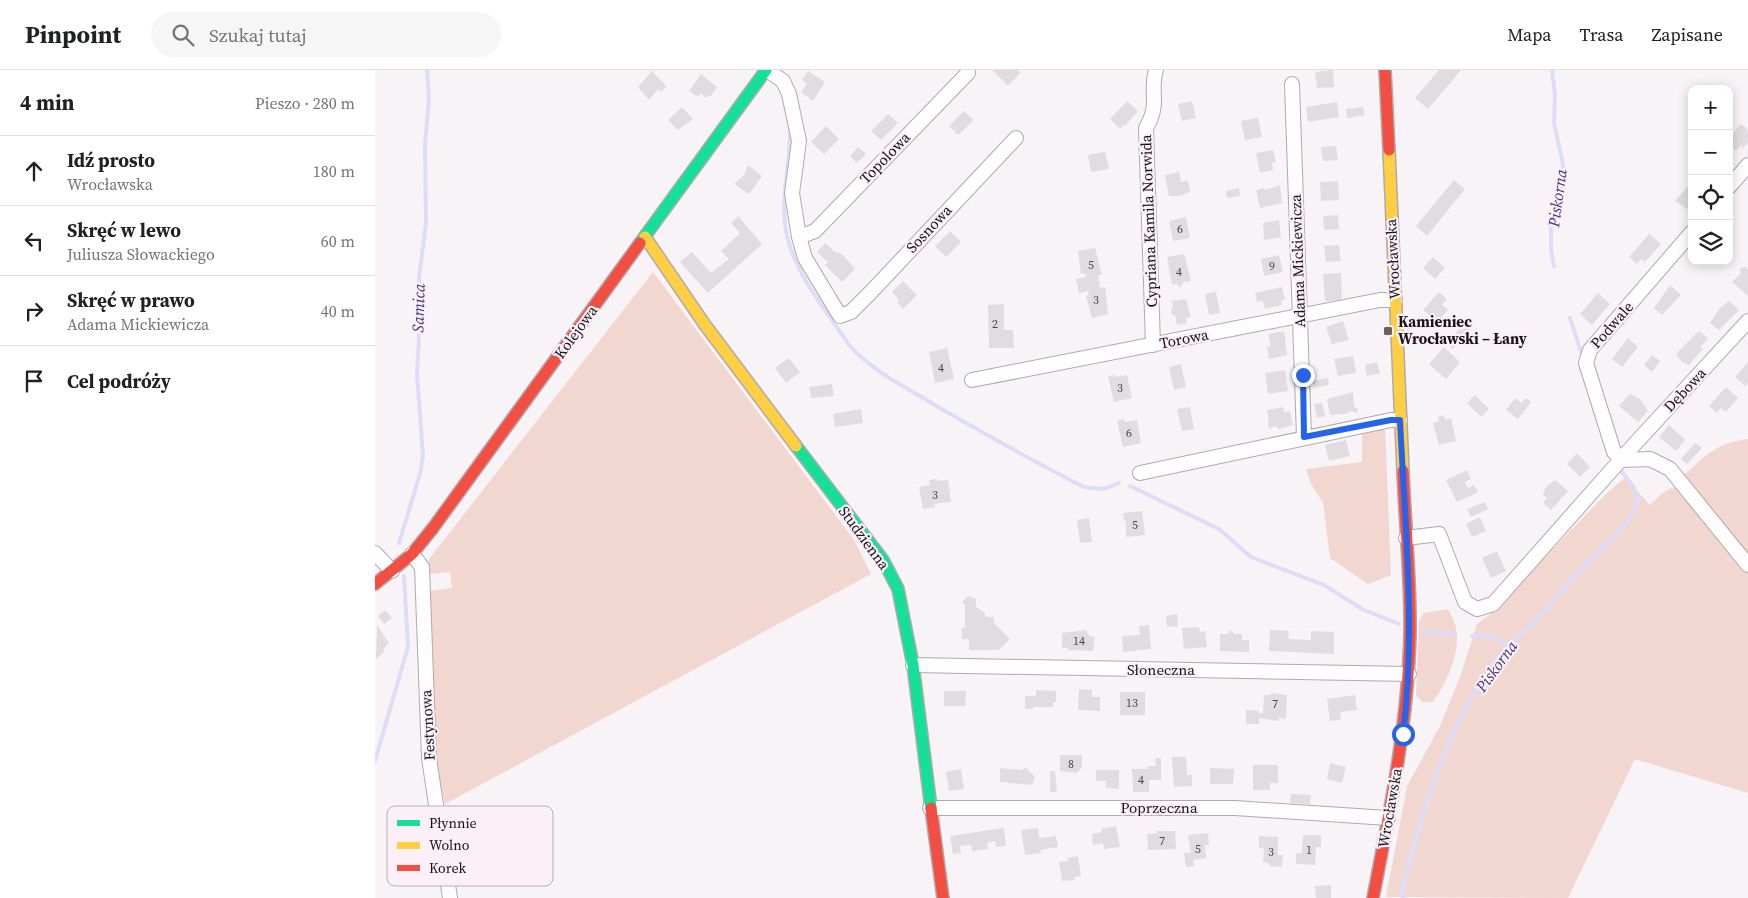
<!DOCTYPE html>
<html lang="pl">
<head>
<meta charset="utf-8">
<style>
  :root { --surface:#fff; --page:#f6f6f6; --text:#202124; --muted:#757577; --line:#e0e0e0 }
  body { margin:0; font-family:"Source Serif 4",serif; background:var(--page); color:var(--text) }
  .controls { position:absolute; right:15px; top:15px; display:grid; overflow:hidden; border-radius:10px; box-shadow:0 2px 12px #0003 }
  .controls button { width:45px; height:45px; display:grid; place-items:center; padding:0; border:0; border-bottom:1px solid var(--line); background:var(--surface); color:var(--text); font:25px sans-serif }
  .stop { position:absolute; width:15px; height:15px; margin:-11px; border:4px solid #2563eb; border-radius:50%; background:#fff }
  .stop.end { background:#2563eb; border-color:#fff; box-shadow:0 1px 5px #0008 }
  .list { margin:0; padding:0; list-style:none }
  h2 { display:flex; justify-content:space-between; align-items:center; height:65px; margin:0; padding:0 20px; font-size:21px }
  h2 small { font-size:16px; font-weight:400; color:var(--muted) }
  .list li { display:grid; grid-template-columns:32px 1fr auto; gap:15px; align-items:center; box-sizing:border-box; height:70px; padding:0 20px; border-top:1px solid var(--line) }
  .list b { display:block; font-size:19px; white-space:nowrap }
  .list p { margin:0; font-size:16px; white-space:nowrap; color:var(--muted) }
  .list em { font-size:16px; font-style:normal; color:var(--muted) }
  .icon { flex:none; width:28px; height:28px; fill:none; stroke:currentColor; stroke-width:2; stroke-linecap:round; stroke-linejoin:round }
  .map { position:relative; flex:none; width:1373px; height:828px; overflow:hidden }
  header { display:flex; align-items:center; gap:30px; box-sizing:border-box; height:70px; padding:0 25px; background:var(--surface); border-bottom:1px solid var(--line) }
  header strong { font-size:24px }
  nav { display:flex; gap:28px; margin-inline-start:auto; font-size:18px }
  .search { width:350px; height:45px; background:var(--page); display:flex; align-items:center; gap:12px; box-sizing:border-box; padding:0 18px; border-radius:28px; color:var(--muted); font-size:19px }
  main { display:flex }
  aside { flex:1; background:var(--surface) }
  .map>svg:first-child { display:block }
</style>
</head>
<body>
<header>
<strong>Pinpoint</strong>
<div class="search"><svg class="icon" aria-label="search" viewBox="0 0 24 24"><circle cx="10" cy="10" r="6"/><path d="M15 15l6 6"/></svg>Szukaj tutaj</div>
<nav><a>Mapa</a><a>Trasa</a><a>Zapisane</a></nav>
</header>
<main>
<aside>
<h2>4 min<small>Pieszo · 280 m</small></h2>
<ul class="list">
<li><svg class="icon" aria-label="ahead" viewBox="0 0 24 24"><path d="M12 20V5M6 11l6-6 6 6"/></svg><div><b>Idź prosto</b><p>Wrocławska</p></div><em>180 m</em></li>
<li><svg class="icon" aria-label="left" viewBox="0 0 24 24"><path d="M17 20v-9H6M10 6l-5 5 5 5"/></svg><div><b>Skręć w lewo</b><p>Juliusza Słowackiego</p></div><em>60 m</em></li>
<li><svg class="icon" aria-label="right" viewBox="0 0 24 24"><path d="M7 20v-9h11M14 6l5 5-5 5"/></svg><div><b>Skręć w prawo</b><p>Adama Mickiewicza</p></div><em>40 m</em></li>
<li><svg class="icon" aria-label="arrive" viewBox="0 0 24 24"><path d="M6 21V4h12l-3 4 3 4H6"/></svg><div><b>Cel podróży</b></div></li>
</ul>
</aside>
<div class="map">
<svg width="1373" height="828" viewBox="0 0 1373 828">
  <rect width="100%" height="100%" fill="#f8f3f6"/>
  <path fill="#f2d6d0" d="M278 202 479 470 496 504 70 734 61 693 54 521 77 518 75 502 53 504 54 489Z
    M1010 356 1016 505 993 514 955 488 948 433 936 414 931 399 987 392V361Z
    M1373 369V489L1308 406C1331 385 1341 373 1373 369Z
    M1250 408 1275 435C1284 427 1292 415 1305 418L1373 503V723L1260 689 1193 828 1011 827 1032 716 1065 656 1085 607 1102 554 1114 545 1232 423Z
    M1073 539C1076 545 1080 552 1081 558 1086 582 1072 612 1058 632H1047L1041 625 1044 551 1049 543Z"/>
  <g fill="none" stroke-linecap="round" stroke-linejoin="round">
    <path stroke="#ddddf9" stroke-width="4" d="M1177 0 1180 25 1179 53 1188 94V111L1176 152V180L1179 196
      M415 59C416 91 406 122 410 154 415 199 450 238 474 275 497 301 529 316 558 334 608 363 658 391 709 417L729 419 744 413
      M1195 248 1207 285
      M755 416 844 459 876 487 949 515 987 539 1024 554
      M24 473 45 404 48 386 42 304 45 249 44 208 51 153 50 75 54 29 52 0
      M1048 562 1078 564
      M1097 566C1112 564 1120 566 1132 576
      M0 691 33 577 29 506
      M1029 828 1026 824C1047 742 1073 652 1125 584 1135 572 1148 564 1159 553 1175 537 1188 518 1204 502 1225 480 1253 459 1264 430L1259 418 1247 402"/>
  </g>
  <path fill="#e0dcdf" d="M617 0H642L645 3 633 16Z
    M958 0 959 17 942 18 940 2Z
    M1064 0H1086L1053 39 1040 28Z
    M277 1 292 17 286 22 283 19 274 30 263 17Z
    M433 1 450 12 438 31 426 22 432 14 427 10Z
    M326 4 342 17 335 27 333 25 331 28 326 23 323 27 314 21Z
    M752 31 763 41 750 56 749 54 745 59 735 49Z
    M817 31 821 48 807 51 803 34Z
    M962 32 964 47 933 52 931 37Z
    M307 37 318 49 303 60 293 50Z
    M988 37 989 45 972 48 971 39Z
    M589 41 599 50 583 65 574 56Z
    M513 44 523 53 506 70 496 61Z
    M883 48 887 67 870 70 866 51Z
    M1366 54 1373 60V72L1368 78 1365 76 1361 81 1354 75V68Z
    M451 56 464 69 449 84 436 72Z
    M961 76 963 90 948 91 946 77Z
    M483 77 491 84 482 93 475 86Z
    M898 80 901 92 897 93 898 100 885 103 881 83Z
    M730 82 734 99 716 102 713 85Z
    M373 95 387 106 374 124 359 114 369 105Z
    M804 102 806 112 813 111 815 122 804 126H794L790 105Z
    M1079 110 1090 119 1052 166 1041 156Z
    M963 111 964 130 946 131 945 112Z
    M1317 111V142L1300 131Z
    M905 115 907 133 885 138 881 120 889 118 890 120Z
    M864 118 865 126 852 128 851 121Z
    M963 145 964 159 949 160 948 146Z
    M363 146 387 174 333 223 305 192 317 182 336 203 354 189 346 181 365 163 356 153Z
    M811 147 815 168 798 171 794 151Z
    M904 150 906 167 889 170 888 153Z
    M575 161 586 172 571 187 560 176Z
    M1274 164 1286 174 1270 192 1266 189 1262 194 1254 187Z
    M450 173 461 183 462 182 468 185 480 199 467 212 450 195 453 192 442 182Z
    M964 175 966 191 951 192 949 176Z
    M720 178 727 205H723L725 218 730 217 733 244 717 248 711 226 714 225 713 221 704 223 701 209 711 207 710 203 706 204 703 181Z
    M809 184 816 211 808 212 807 216 804 217 802 214 797 215 792 187Z
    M904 185 908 202 889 206 886 189Z
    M1058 187 1070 198 1060 209 1048 198Z
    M1370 197 1373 200V226L1357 212 1366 203 1365 198Z
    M966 203 967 230 950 231 948 204Z
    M528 211 542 225 528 239 522 232 524 230 517 222Z
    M1295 215 1306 225 1287 245 1279 238Z
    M907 217 910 230 906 231 907 235 890 239 888 231 882 232 880 223Z
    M841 222 845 243 834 245 830 224Z
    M1064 222 1072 229 1067 235 1073 240 1062 252 1048 240Z
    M1223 223 1235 234 1217 255 1205 244Z
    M811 229 816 247 811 248 812 253 802 255 800 245H797L796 241 798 236 797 231Z
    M1354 231 1364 240 1344 260 1335 253 1345 238Z
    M629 234V260H638L639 278H614L613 235Z
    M968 251 974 270 957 274 951 257Z
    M1089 254 1096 260 1078 279 1071 273Z
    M909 261 912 285 894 289 892 277 896 276 893 264Z
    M1324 261 1333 268 1325 277 1328 279 1314 295 1307 292 1301 284Z
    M1253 268 1263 277 1247 297 1237 289Z
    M1069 277 1085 292 1071 309 1054 294Z
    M572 278 579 309 560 313 554 282Z
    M1277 285 1285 291 1277 302 1269 295Z
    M978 286 981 303 963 306 959 289Z
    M414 288 425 302 411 313 400 298Z
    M1002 292 1005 303 992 306 990 295Z
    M1373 292V313L1370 316 1360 307Z
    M806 294 811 317 799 320 794 297Z
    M910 300 913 321 893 324 890 303Z
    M740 305V307L752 305 757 328 739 332 733 306Z
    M953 308 954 315 939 318 937 311Z
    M457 314 459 326 436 328 434 317Z
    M1351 317 1363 328 1351 342 1346 338 1342 343 1334 336Z
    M978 322 979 336 983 340 982 343 976 341 970 344 955 345 952 329Z
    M1255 324 1265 329 1273 341 1263 352 1244 336Z
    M1100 325 1114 339 1106 347 1092 333Z
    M1140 328 1146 333 1151 328 1156 332 1143 349 1131 340Z
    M947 333 950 346 942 348 939 334Z
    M815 337 819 359 807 361 802 339Z
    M908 337 909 342 915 341 918 355 903 359 902 356 894 358 892 340Z
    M486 339 488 353 460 357 458 344Z
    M1069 345 1070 350 1076 348 1081 371 1064 375 1058 353 1064 351 1063 347Z
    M749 349 750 352 762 350 766 373 748 377 742 351Z
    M1294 355 1310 370 1301 381 1284 367Z
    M971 370 975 386 954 391 950 375Z
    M1320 373 1327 378 1312 394 1306 389Z
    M1202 383 1215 397 1205 407 1192 394Z
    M1092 400 1096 409 1090 412 1093 418 1099 415 1103 422 1082 432 1071 410Z
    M562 409 563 411 573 410 576 432 559 434 560 437 548 439 544 417 555 415 554 410Z
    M1180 410 1193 421 1176 440 1168 433 1172 428 1168 425 1171 417Z
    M1110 432 1113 439 1096 447 1092 439Z
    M767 441 770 465 751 467V451H749L748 443Z
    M1105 447 1111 461 1097 467 1091 454Z
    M714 448 717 472 705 473 702 450Z
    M1122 481 1131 501 1116 508 1107 488Z
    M593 526 601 529V537L609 542 611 547H619V553L635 569 624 580H594V569H587V557L590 558V535L587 532Z
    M10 540 17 548 9 554 3 546Z
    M802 544 803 556 792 557 791 546Z
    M2 555 14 573 8 579 10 581 1 589Z
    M774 555 776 579 748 582 747 566 765 565 764 556Z
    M824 557 825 562 830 561 832 577 809 579 807 558Z
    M711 560 714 566 720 567 718 581 693 580V578H687V563Z
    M855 560 860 564H867V570H874V582L845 581V564H853Z
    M895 560 914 561 913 569 936 570V561L959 562V584L894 581Z
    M704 619 717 620V627H725V641L703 640Z
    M661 620 681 621V632H678V637H658V639H650V626H661Z
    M569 621H591L590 636H569Z
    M745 622H770V645H745Z
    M896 623 912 625 911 649 904 648V651L884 648V654H871V640L884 641V643H888L889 625H896Z
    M980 625 982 640 965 642 966 650 955 651 952 629Z
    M685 685H707V697L702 703 685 701Z
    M797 687H811L812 705H817V716L799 717Z
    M780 688H786V710H774V722H758L757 699H773L772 696H781Z
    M955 693 971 697 967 713 952 709Z
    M878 695H903V713H895V720H878Z
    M650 697 660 707 657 715 625 712V698L647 700Z
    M835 698 859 699 858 714H835Z
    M586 699 589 719 574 721 571 702Z
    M721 700H744V719L731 718V711H721Z
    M675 701H680L682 722H675Z
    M916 724 936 725 935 734 915 733Z
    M741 756 745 777 729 779 728 773 718 775 717 764 727 762 726 759Z
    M629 758 631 776 621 777 620 771 612 773 613 779 597 781 596 775 585 776 586 783 578 784 575 766Z
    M663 758 664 768 681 766 683 777 665 780 666 783 650 785 646 760Z
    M782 761H800L801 779 773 780 772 764 782 763Z
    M833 763 834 775H830L831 788 818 790 819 796 811 797 809 783H816L813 765Z
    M928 765H946V777H941L940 795 921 794V783H927Z
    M884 766 903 767V785H908L907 797 894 796V793L888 792 889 778H884Z
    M703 786 706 806 699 807 700 810 687 811 684 792 693 791 692 788Z
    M956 815V828H941L940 816Z"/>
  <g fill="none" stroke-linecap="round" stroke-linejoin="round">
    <g stroke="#afaaad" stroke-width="16">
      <path id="street" d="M392 0 408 11 414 24 424 71 417 123 424 167 430 188 465 246 476 242 496 222 641 68
        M917 14 929 367
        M1354 117 1373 95
        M1317 162 1215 280 1211 293 1239 382 1248 390 1275 389 1295 399 1373 495
        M424 167 440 161 593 3
        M778 275 771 58C786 32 774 23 781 0
        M597 310 1005 230H1020
        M765 403 1016 350H1025
        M1031 468 1064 464 1090 532 1102 539 1118 534 1257 377 1373 251
        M0 483 17 501
        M37 484 47 497 54 688 75 828
        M538 595 1034 604
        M555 738H860L1013 748"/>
    </g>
    <g stroke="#afaaad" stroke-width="14">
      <path id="fast" d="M265 173 391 0
        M421 376 508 490 523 519 538 595 556 738"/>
    </g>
    <g stroke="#afaaad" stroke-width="14">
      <path id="slow" d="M1014 80 1028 401
        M270 167 330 255 421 376"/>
    </g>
    <g stroke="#afaaad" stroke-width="14">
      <path id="jam" d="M1010 0 1014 80
        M0 514 37 484 58 458 265 173
        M556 738 568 828
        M998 828C1015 741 1033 653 1035 564 1036 510 1030 455 1028 401"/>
    </g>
    <use href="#street" stroke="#fefdfe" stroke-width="14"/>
    <use href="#fast" stroke="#16e098" stroke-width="11"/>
    <use href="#slow" stroke="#ffcf43" stroke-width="11"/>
    <use href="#jam" stroke="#f24e42" stroke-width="11"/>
  </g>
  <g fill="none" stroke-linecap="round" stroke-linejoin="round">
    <path stroke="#2563eb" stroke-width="6" d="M928 305 929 367 1016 350H1025C1030 454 1041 560 1028 664"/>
  </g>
  <rect fill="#666264" stroke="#fbf0f7" stroke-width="2" x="1008" y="256" width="10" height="10" rx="2.5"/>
  <g text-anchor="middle" stroke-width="4.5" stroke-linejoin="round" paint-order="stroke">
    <g font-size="12" fill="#494648">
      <text x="805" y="163">6</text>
      <text x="716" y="199">5</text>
      <text x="897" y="200">9</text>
      <text x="804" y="206">4</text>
      <text x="721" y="234">3</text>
      <text x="620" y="258">2</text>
      <text x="566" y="302">4</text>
      <text x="745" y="322">3</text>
      <text x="754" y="367">6</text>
      <text x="560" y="429">3</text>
      <text x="760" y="459">5</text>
      <text x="704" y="575">14</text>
      <text x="757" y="637">13</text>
      <text x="900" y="638">7</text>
      <text x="696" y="698">8</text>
      <text x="766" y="714">4</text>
      <text x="787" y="775">7</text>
      <text x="823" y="783">5</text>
      <text x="934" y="784">1</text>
      <text x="896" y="786">3</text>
    </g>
    <g font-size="15" fill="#171416" stroke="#fbf0f7">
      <text transform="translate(510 88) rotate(-46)" y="5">Topolowa</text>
      <text transform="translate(774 151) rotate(-92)" y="5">Cypriana Kamila Norwida</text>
      <text transform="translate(554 159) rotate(-47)" y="5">Sosnowa</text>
      <text transform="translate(1018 189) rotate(-93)" y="5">Wrocławska</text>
      <text transform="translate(923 191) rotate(-92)" y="5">Adama Mickiewicza</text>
      <text transform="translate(1237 255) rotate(-49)" y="5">Podwale</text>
      <text transform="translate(201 262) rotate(-54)" y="5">Kolejowa</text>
      <text transform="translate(809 269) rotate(-11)" y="5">Torowa</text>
      <text transform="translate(1310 320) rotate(-47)" y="5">Dębowa</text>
      <text transform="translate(489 468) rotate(54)" y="5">Studzienna</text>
      <text x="786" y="605">Słoneczna</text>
      <text transform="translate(53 655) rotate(-93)" y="5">Festynowa</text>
      <text x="784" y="743">Poprzeczna</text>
      <text transform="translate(1015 738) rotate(-80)" y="5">Wrocławska</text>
    </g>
    <g font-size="15" font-weight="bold" fill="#171416" stroke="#fbf0f7" text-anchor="start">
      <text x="1023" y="257">Kamieniec<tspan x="1023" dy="17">Wrocławski – Łany</tspan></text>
    </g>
    <g font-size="16" font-style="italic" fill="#3d377f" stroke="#fbf0f7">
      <text transform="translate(1182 128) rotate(-82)" y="6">Piskorna</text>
      <text transform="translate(43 238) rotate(-88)" y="6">Samica</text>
      <text transform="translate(1121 596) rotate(-54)" y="6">Piskorna</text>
    </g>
  </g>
  <rect x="12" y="736" width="166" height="80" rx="8" fill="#fbf0f7" stroke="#b7aeb4" stroke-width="1"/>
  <rect x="22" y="750" width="23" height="6" fill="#16e098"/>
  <rect x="22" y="772" width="23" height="7" fill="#ffcf43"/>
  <rect x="22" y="795" width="23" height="6" fill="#f24e42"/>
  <g font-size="14" fill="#171416">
    <text x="54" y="758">Płynnie</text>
    <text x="54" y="780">Wolno</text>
    <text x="54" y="803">Korek</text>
  </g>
</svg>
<div class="controls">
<button>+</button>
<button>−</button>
<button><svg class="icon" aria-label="locate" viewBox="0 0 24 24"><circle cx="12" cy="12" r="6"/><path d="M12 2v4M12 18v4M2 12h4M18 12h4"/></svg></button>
<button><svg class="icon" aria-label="layers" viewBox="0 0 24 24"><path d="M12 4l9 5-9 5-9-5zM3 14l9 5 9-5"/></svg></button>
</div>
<div class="stop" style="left:1028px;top:664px"></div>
<div class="stop end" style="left:928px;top:305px"></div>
</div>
</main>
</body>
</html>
